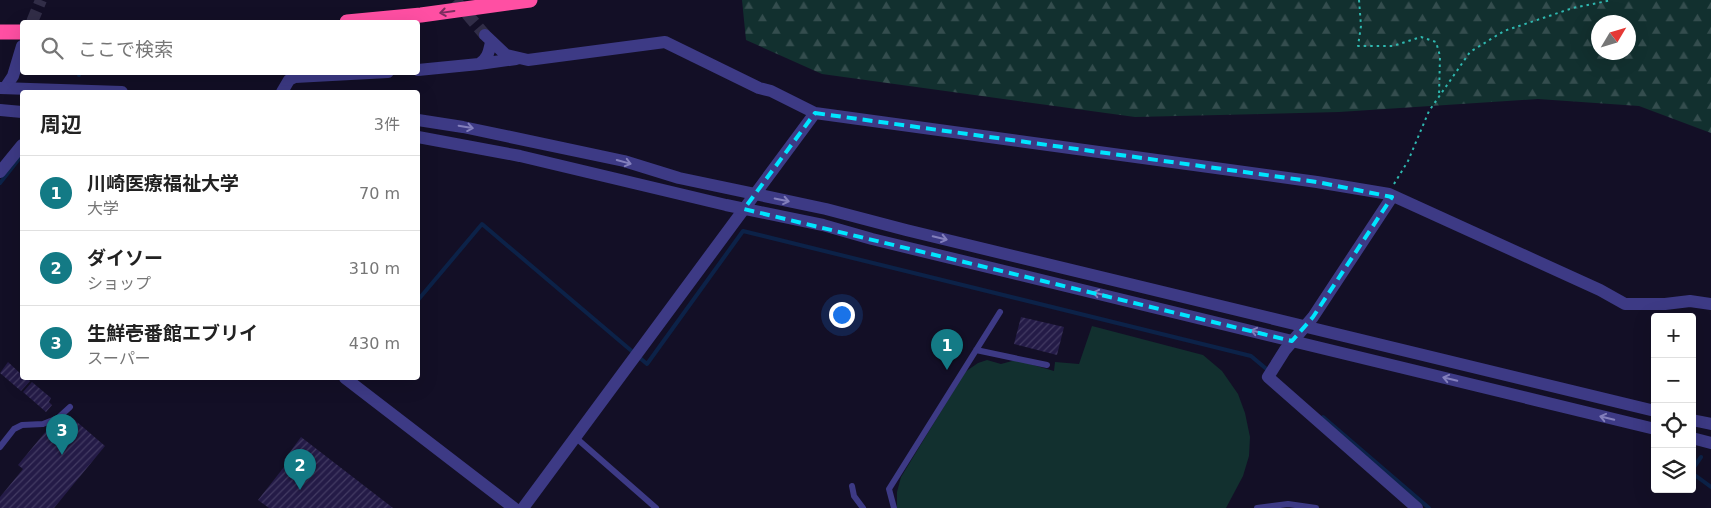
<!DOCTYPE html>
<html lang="ja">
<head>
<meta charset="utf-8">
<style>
  :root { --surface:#fff; --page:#f2f2f2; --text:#222; --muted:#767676; --line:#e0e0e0; --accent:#137a85 }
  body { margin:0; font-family:"DejaVu Sans","Noto Sans JP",sans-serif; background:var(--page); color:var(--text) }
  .controls { position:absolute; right:15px; bottom:15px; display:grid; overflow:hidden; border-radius:5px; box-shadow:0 5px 20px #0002 }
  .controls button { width:45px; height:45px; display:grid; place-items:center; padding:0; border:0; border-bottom:1px solid var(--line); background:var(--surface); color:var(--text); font:25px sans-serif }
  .compass { position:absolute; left:1591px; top:15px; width:45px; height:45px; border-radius:50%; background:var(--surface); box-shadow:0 5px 20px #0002; rotate:52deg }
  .you { position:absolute; left:841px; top:314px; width:18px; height:18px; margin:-12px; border:4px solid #fff; border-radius:50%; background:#1a73e8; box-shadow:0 0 0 8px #1a73e833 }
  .badge { display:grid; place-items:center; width:32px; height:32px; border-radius:50%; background:var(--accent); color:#fff; font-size:16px; font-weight:700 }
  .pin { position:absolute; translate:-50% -41px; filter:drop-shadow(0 1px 2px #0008) }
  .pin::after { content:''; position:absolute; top:26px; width:18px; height:15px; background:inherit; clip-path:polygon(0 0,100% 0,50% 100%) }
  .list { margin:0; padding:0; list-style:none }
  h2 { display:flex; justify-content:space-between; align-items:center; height:65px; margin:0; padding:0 20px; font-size:21px }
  h2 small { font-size:16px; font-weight:400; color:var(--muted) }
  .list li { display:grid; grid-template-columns:32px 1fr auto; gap:15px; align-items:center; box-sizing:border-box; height:75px; padding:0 20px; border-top:1px solid var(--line) }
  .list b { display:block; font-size:19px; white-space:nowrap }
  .list p { margin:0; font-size:16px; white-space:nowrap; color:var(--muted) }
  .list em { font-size:16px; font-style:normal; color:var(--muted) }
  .icon { flex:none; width:28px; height:28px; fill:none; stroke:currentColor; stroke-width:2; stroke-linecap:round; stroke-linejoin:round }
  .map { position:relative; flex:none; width:1711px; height:508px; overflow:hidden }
  .search { position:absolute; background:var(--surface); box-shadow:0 5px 20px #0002; left:20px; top:20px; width:400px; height:55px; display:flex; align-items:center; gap:12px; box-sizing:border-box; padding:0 18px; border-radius:5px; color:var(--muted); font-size:19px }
  .panel { position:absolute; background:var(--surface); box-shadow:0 5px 20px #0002; left:20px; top:90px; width:400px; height:290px; border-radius:5px }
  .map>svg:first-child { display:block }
</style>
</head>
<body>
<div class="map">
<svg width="1711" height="508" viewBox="0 0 1711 508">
  <defs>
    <pattern id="forest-firs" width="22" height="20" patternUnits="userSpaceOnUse" patternTransform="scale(1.25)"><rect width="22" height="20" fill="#12302f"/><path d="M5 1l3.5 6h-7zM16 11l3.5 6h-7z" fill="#344d4e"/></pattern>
    <pattern id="building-hatch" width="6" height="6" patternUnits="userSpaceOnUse" patternTransform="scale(1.25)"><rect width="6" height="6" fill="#241b47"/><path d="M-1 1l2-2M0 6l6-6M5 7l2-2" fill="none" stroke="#433b63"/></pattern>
  </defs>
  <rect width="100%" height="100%" fill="#130f26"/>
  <path fill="url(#forest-firs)" fill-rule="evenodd" d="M742 0H1711V133L1639 106 1538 99 1339 112 1135 117 822 74 746 40ZM1598 22H1628V52H1598Z"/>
  <path fill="#12302f" d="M1092 326 1203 355 1222 371 1238 394 1245 413 1250 437 1249 456 1243 476 1226 508H897V492L901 477 965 372 978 363 987 360 1001 364 1016 360 1054 371 1055 362 1079 364Z"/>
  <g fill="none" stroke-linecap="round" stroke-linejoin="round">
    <path stroke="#0c2248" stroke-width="4" d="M79 75V72
      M0 183 22 155
      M418 300 482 224 647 364 743 231 1251 356 1270 372
      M1323 417 1429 508
      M1692 470 1701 457
      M1692 473 1711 487"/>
  </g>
  <path fill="url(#building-hatch)" d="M1021 317 1064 327 1057 355 1014 344Z
    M8 362 22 375V378H26L30 381 21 391 0 373Z
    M32 382 51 398 49 402 52 405 46 412 23 392Z
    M70 416 105 446 54 508H0V497L23 469 18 465 47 430 58 424 61 426Z
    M301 437 393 508H269L258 500 288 462 284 460Z"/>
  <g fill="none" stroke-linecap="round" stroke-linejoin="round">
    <path stroke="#312d47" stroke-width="12" stroke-dasharray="12 6" stroke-linecap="butt" d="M455 0 485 35
      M32 22 41 0"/>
    <path stroke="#2fb8b0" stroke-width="2" stroke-dasharray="2.5 4" stroke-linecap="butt" d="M1359 0 1361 26 1358 46H1393L1421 37 1436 42 1440 56 1439 96
      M1394 184 1408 161 1429 111 1470 52 1504 31 1573 8 1612 0"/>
    <path stroke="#3d3a85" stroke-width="6" d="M976 350 1047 365
      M575 437 656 508
      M0 447 14 429 22 425 43 424 58 418 70 407
      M852 486 854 496 863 508
      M894 508 889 489 1000 312
      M1257 508 1288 504 1316 508"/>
    <path stroke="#3d3a85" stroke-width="12" d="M485 35 506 55 528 60 665 42 759 88 771 91 815 113 1317 182 1389 194 1600 290 1625 304H1665L1690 301 1711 304
      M479 64 516 59
      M418 70 479 64C488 59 489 51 491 42
      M5 88 13 76 22 46
      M282 92 289 80 295 77 388 72
      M0 172 22 145
      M1392 197 1313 317 1285 350 1268 377 1417 508
      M345 378 514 508
      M523 508 815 113"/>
    <path stroke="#3d3a85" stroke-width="12" d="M0 88 122 92
      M0 110 22 112
      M418 120 463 127 624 161 679 178 826 209 906 230 1655 411
      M418 137 520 156 726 205 823 225 872 239 1655 429
      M1692 420 1711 424
      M1692 438 1711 443"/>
    <path stroke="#ff4fa3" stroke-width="15" d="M347 22 421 15 530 0
      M0 32H22"/>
  </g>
  <defs><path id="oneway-shaft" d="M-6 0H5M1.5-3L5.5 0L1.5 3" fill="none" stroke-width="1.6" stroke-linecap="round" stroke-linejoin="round" transform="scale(1.25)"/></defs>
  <use stroke="#7d2c5e" href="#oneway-shaft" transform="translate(447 12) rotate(172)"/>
  <g stroke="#837fbc">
    <use href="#oneway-shaft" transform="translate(466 127) rotate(10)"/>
    <use href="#oneway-shaft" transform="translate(624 162) rotate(15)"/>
    <use href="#oneway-shaft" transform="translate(782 200) rotate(12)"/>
    <use href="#oneway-shaft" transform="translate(940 238) rotate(13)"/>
    <use href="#oneway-shaft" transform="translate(1100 294) rotate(-166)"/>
    <use href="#oneway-shaft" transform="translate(1258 332) rotate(-166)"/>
    <use href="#oneway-shaft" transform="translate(1450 379) rotate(-166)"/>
    <use href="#oneway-shaft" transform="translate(1607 418) rotate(-166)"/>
  </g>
  <path fill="none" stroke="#00e5ff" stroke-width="4" stroke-dasharray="10 6" stroke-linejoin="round" d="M815 113 1317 182 1392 197 1313 317 1292 341 744 209Z"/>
</svg>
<div class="controls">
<button>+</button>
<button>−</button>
<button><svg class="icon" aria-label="locate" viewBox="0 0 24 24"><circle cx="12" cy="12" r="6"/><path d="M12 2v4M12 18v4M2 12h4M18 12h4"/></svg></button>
<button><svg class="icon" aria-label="layers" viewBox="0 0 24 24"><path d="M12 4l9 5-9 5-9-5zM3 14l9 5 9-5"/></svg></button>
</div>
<svg class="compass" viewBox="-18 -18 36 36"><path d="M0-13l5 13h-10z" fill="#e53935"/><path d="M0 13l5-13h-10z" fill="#767676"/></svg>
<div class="you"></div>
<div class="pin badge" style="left:947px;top:370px">1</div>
<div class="pin badge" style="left:300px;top:490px">2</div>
<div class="pin badge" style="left:62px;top:455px">3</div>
<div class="search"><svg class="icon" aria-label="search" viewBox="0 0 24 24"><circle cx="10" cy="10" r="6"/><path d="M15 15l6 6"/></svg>ここで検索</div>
<section class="panel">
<h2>周辺<small>3件</small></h2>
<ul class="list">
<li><span class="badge">1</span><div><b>川崎医療福祉大学</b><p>大学</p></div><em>70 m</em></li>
<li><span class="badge">2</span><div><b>ダイソー</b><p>ショップ</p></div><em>310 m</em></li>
<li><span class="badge">3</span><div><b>生鮮壱番館エブリイ</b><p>スーパー</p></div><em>430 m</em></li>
</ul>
</section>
</div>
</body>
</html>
